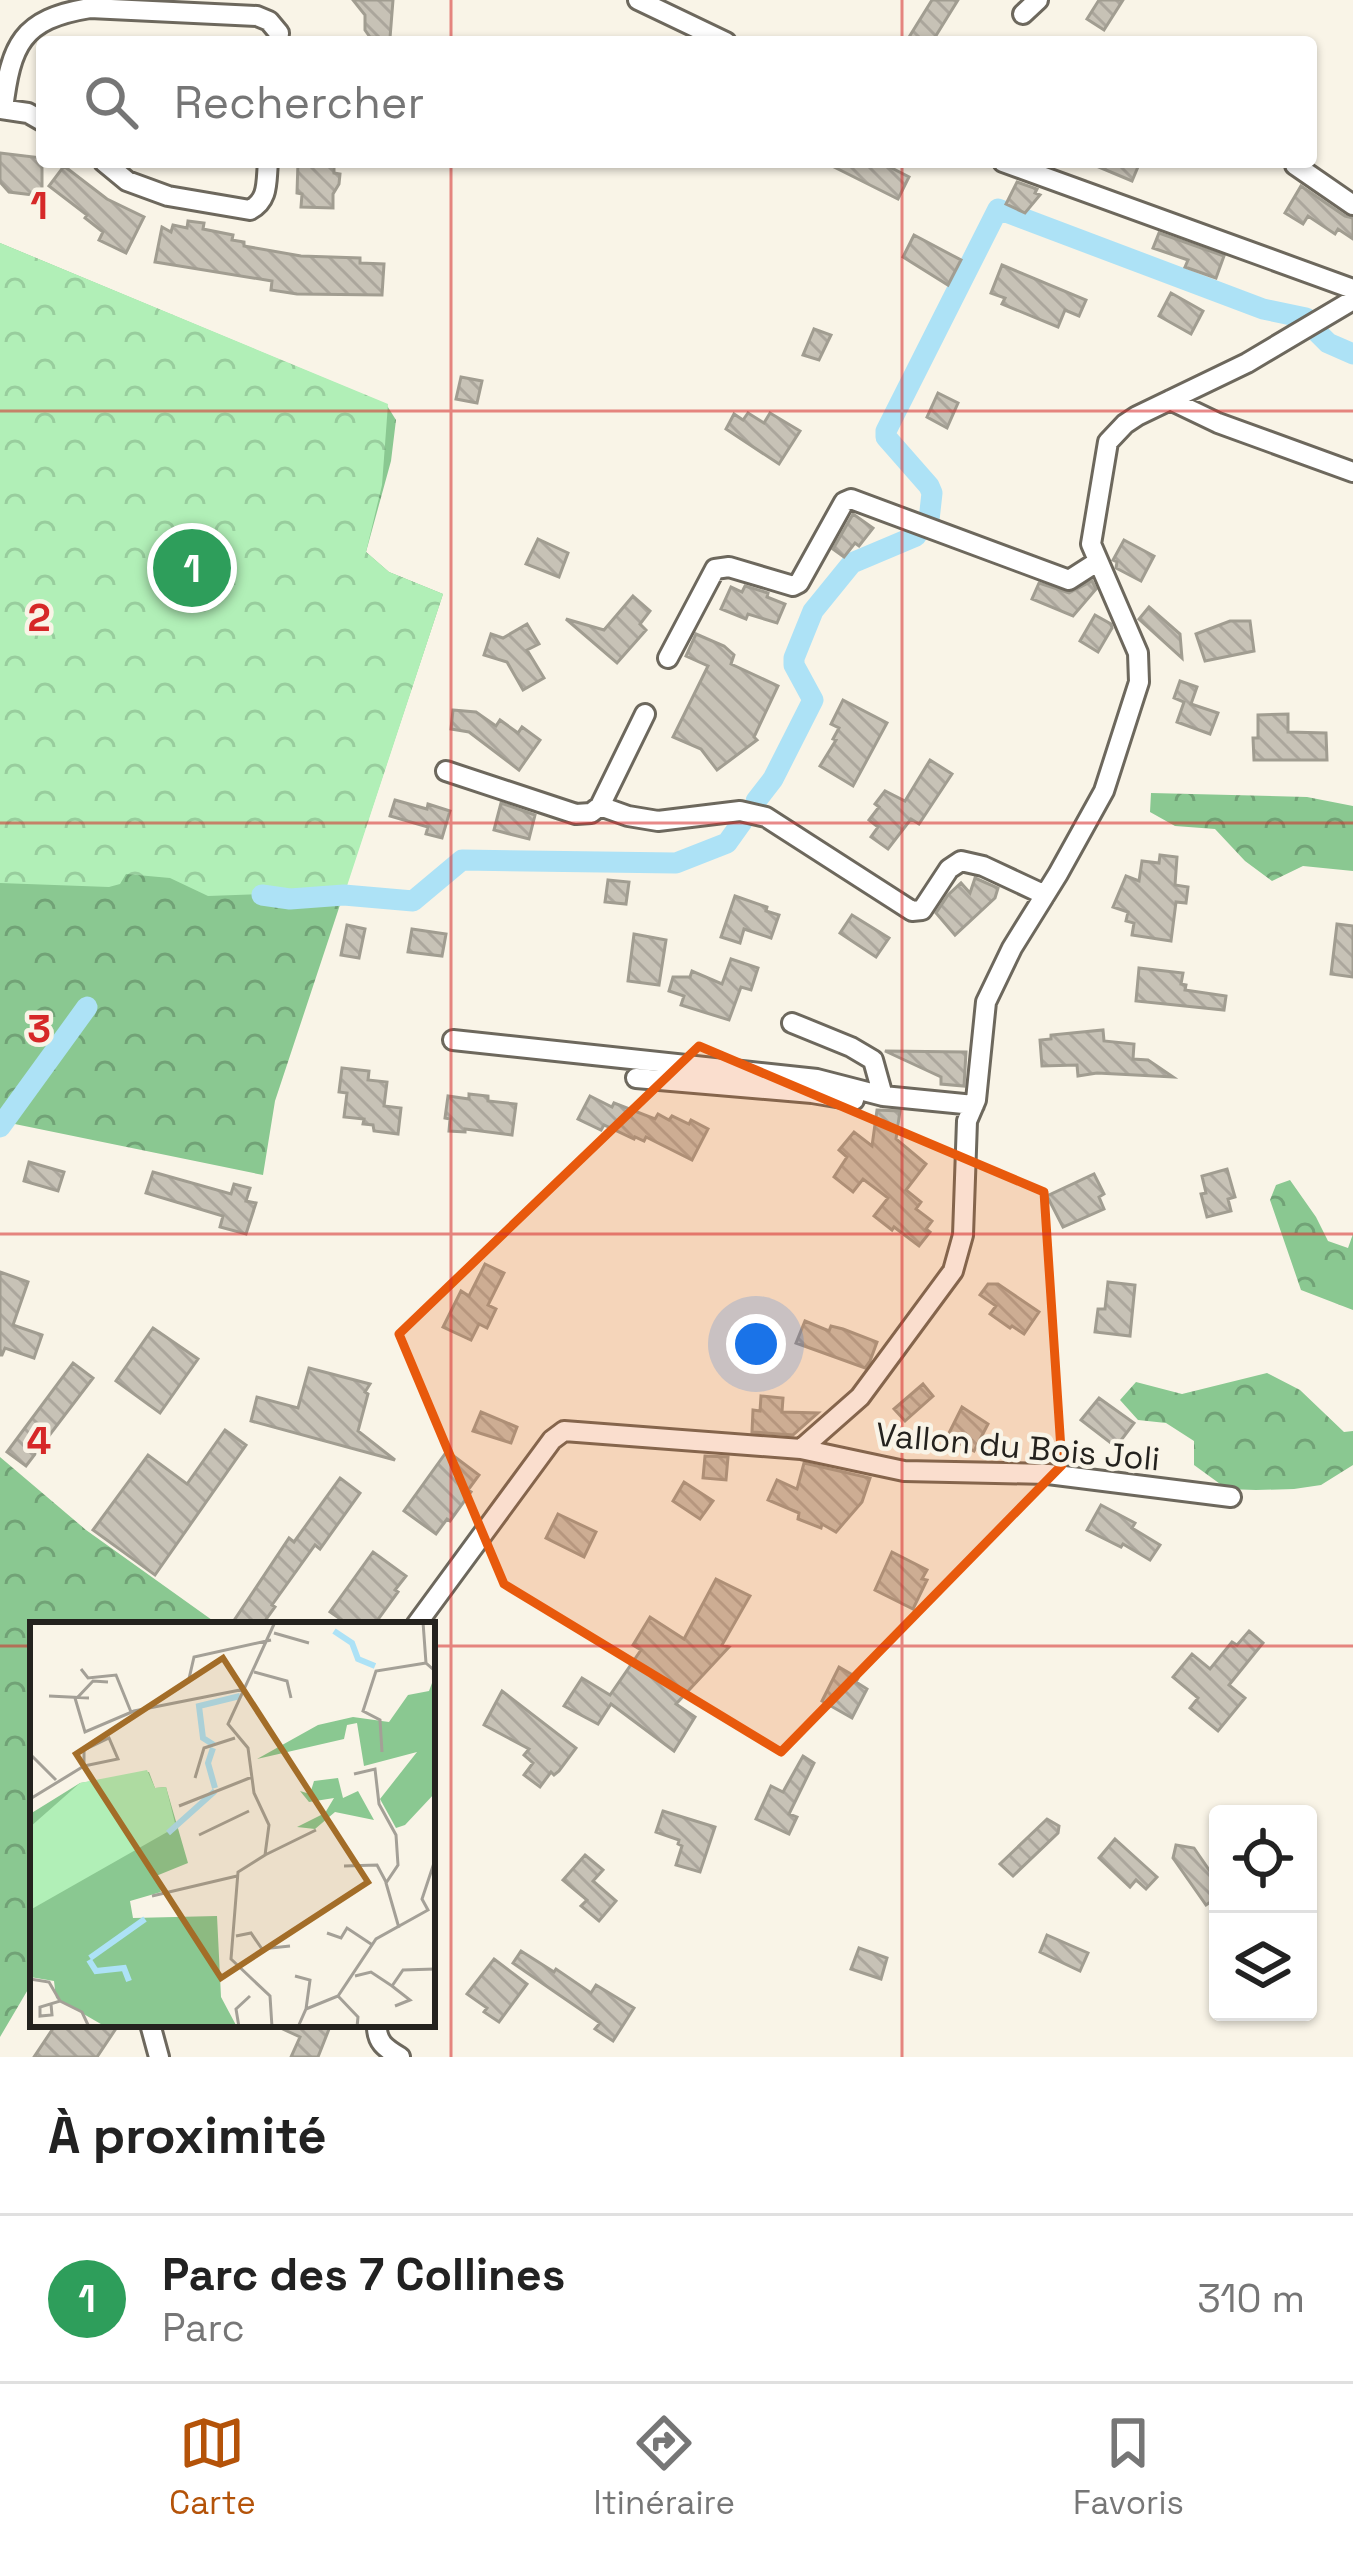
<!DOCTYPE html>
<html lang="fr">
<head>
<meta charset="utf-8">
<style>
  :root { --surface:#fff; --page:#f6f6f6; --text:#222; --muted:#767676; --line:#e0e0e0; --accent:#b45309 }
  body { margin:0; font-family:"Space Grotesk",sans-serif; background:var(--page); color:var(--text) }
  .controls { position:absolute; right:36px; bottom:36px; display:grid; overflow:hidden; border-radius:12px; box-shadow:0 3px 9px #0004 }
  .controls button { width:108px; height:108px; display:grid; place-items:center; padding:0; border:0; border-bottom:3px solid var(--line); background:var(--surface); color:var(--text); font:60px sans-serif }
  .you { position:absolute; left:756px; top:1344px; width:42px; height:42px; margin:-30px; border:9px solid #fff; border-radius:50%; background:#1a73e8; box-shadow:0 0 0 18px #1a73e833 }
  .badge { display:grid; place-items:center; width:78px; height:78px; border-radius:50%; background:var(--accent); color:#fff; font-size:39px; font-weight:700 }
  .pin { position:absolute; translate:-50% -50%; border:6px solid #fff; box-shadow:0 3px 12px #0006 }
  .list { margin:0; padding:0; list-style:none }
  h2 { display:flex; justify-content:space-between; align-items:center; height:156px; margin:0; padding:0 48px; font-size:51px }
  h2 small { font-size:39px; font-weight:400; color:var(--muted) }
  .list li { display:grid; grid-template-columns:78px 1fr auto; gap:36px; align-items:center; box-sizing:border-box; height:168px; padding:0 48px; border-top:3px solid var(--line) }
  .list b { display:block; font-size:45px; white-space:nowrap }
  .list p { margin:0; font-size:39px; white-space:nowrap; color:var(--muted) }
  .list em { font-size:39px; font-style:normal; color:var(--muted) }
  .icon { flex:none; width:66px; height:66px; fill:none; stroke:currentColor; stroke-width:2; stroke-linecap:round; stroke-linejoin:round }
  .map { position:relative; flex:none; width:1353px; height:2057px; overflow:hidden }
  .search { position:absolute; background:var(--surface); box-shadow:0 3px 9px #0004; left:36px; right:36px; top:36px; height:132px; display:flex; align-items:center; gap:30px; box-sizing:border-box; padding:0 42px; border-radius:12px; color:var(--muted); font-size:45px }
  .sheet { height:324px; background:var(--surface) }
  nav { display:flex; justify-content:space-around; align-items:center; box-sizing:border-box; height:168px; border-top:3px solid var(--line); background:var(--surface); font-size:33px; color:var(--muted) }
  nav a { display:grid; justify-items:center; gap:6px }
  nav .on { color:var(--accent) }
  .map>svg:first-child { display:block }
</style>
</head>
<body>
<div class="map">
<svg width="1353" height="2057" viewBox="0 0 1353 2057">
  <defs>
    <pattern id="forest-crowns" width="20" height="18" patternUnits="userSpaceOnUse" patternTransform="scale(3)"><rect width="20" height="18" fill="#8ac891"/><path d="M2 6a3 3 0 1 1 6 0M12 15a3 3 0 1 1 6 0" fill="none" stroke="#71a276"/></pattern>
    <pattern id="park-crowns" width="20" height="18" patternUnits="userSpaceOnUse" patternTransform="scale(3)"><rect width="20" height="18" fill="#b1efb7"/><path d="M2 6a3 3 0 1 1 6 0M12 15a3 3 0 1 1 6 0" fill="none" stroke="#98cd9d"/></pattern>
    <pattern id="building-back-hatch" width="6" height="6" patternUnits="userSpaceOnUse" patternTransform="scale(3)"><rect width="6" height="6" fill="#c7c2b6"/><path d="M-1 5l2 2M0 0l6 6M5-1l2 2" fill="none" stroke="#aba69c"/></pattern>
  </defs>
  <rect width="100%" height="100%" fill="#f9f4e7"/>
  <path fill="url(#forest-crowns)" d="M0 243 386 404 396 420 391 461 366 552 389 572 443 594 275 1101 263 1175 5 1122 0 1126Z
    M1151 793 1307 797 1353 806V871L1303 866 1272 881 1245 861 1215 829 1175 826 1150 812Z
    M1290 1180 1316 1217 1328 1241 1348 1248 1353 1234V1310L1301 1290 1270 1200 1276 1185Z
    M1267 1373 1300 1390 1344 1432 1353 1431V1465L1321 1485 1294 1489 1256 1490 1227 1489 1194 1465V1441L1166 1423 1138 1420 1120 1400 1136 1382 1182 1394Z
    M0 1457 86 1530 219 1625H33V1981L0 2037Z"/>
  <path fill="url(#park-crowns)" d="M0 243 388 404 382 485 366 552 389 572 443 594 345 892 340 889 337 891 208 896 170 878 126 874 120 884 109 887 0 883Z"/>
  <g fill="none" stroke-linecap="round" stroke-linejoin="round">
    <path stroke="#ade2f6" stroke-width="21" d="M1314 329 1328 343 1353 354
      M929 520 932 493 929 486 886 437V431L998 209 1263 309 1306 318
      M756 801 773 779 813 700 794 665V658L813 611 852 563 916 536
      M262 895 290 899 344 895 413 901 462 860 676 863 727 843 742 822
      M0 1127 87 1007"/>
  </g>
  <path fill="url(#building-back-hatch)" stroke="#a19d91" stroke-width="3" d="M353 0H393L390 38 370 37 365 30V15Z
    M932 0H958L932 42H906Z
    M1099 0H1123L1104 30 1087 19Z
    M0 153 42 158V196L9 192 0 182Z
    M298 162H334V173L340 174 339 184 333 194V208L301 207 302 194 297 193Z
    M824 162H880L909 177 898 199Z
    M1087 162H1140L1132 181Z
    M64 166 107 199 144 217 126 253 99 240 103 232 85 218 87 215 49 186Z
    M1017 182 1037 189 1035 193 1040 195 1025 213 1006 204Z
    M1301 186 1345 216 1353 218V239L1338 229 1335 234 1308 216 1303 224 1285 213Z
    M188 221 204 223 203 229 233 235 232 240 244 242V246L301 256 360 258V263L384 264 382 295 297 294 271 290 272 281 155 262 162 227 171 232 173 225 187 228Z
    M1159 233 1224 256 1216 278 1185 267 1188 260 1153 248Z
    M914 235 961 260 948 285 903 257Z
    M1002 265 1086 300 1079 316 1065 310 1058 327 1002 304 1005 298 991 293Z
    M1171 293 1203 311 1191 334 1159 316Z
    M814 329 831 335 819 360 803 355Z
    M461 377 482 381 477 403 456 399Z
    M938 393 958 403 947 428 927 417Z
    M748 413 764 423 770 413 800 431 779 464 726 429 734 414 743 420Z
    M853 514 873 528 859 546 855 543 844 557 833 549Z
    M538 539 568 553 559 577 526 564Z
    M1124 540 1154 556 1141 581 1116 568 1117 562 1113 560Z
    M1092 581 1096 589 1073 616 1032 599 1039 583 1069 593Z
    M745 586 768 593 767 597 785 604 777 623 748 614 746 619 721 609 731 587 742 592Z
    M633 596 650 611 640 624 646 630 617 663 566 619 604 630Z
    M1149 607 1180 634 1182 658 1139 619Z
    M1095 615 1111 624 1112 628 1098 652 1080 641Z
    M1230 621H1250L1254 651 1205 661 1196 634Z
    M527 624 539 644 527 650 544 678 523 690 507 662 484 655 491 634 503 638Z
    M696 634 724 646 734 655 731 664 778 686 754 737 757 740 717 770 701 749 673 737 708 666 686 656Z
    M1180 681 1197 687 1191 704 1218 713 1210 734 1177 722 1184 702 1174 698Z
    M843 700 887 723 853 786 820 766 836 740 833 739 839 728 831 724Z
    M453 710 476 712 496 726 500 720 518 733 522 727 540 740 519 770 469 732 451 729Z
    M1288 714V732L1326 733 1327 760H1254L1253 738H1258V715Z
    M930 760 952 774 919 824 911 819 888 849 871 837 878 827 869 820 879 807 875 804 885 791 905 801Z
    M395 800 427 809 428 804 450 811 442 838 426 834 428 827 390 816Z
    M501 803 535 815 529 839 494 830Z
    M1160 855 1177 857 1175 885 1188 887 1186 903 1176 902 1171 941 1132 935 1134 923 1126 921 1128 912 1113 907 1126 876 1139 881 1142 861 1159 863Z
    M975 878 998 888 995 898 955 935 936 913 948 895 961 883 970 893Z
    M608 880 629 882 626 904 605 902Z
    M735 896 767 907 766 911 779 915 771 938 744 929 740 943 721 937Z
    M852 915 889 938 876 957 840 933Z
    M1337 924 1353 926V977L1331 974Z
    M347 925 365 929 359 958 341 955Z
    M412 929 446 934 442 956 408 952Z
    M634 934 666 940 659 985 628 981Z
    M731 959 758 968 751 990 741 987 729 1020 681 1005 684 996 669 991 673 977H690L692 971 722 984Z
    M1139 968 1183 973 1181 984 1186 985 1185 990 1226 996 1224 1010 1136 1001Z
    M1103 1030 1104 1041 1134 1044 1133 1059 1148 1060 1173 1077 1097 1073 1078 1076 1077 1065 1042 1066 1040 1040 1051 1039V1035Z
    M885 1051 966 1052 964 1086 941 1084V1077Z
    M342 1068 369 1071 368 1080 387 1082 384 1106 401 1108 398 1134 374 1131 373 1125 363 1124 364 1119 344 1117 347 1093 339 1092Z
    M469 1094 488 1096V1101L516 1104 512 1135 465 1129V1132L449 1131 450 1119 445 1118 448 1096 469 1099Z
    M590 1096 612 1107 614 1103 655 1119 658 1114 669 1120 672 1116 689 1124 691 1120 708 1129 692 1160 646 1137 644 1141 635 1137 634 1139 604 1125 601 1130 578 1119Z
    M877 1110 900 1111 896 1139 926 1164 906 1190 921 1202 916 1209 932 1221 926 1229 930 1232 919 1246 894 1227 892 1230 874 1216 888 1198 863 1179 853 1192 834 1177 847 1157 839 1150 854 1132 872 1146Z
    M29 1162 64 1172 58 1191 24 1181Z
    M1227 1169 1235 1197 1228 1199 1231 1211 1207 1217 1201 1194 1206 1193 1202 1176Z
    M153 1172 231 1194 234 1184 250 1188 246 1201 256 1203 246 1234 220 1227 223 1216 146 1193Z
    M1094 1174 1104 1194 1099 1197 1104 1209 1063 1227 1047 1196Z
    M485 1264 504 1273 488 1305 496 1309 487 1328 479 1324 471 1340 443 1327 461 1291 469 1296Z
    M0 1272 28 1282 13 1325 42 1335 34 1358 5 1348 2 1355H0Z
    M1108 1282 1135 1285 1130 1336 1095 1332 1098 1309H1105Z
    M988 1284H998L1039 1312 1024 1334 1012 1326 1010 1328 990 1314 996 1306 980 1295Z
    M805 1321 829 1331 831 1326 843 1329 877 1342 870 1361 865 1368 796 1343Z
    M153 1328 198 1359 160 1413 116 1381Z
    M73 1363 93 1378 26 1466 7 1452Z
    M309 1368 370 1384 365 1392 368 1394 358 1431 395 1460 251 1421 257 1397 298 1408Z
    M923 1384 933 1396 905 1421 894 1409Z
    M761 1396 783 1398 782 1412 818 1413 793 1435 752 1432 753 1410 760 1411Z
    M1099 1398 1134 1423 1116 1447 1081 1420Z
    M962 1407 988 1424 974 1451 947 1437Z
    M481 1412 517 1427 511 1443 473 1431Z
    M225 1430 246 1445 155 1575 93 1530 148 1455 187 1484Z
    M447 1451 479 1475 468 1490 471 1492 450 1521 447 1519 436 1534 404 1511Z
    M705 1456 728 1457 726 1480 703 1478Z
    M804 1463 870 1478 862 1502 836 1532 822 1524 821 1528 798 1519 799 1513 768 1500 777 1480 797 1489Z
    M340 1478 360 1493 320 1549 315 1545 272 1605 275 1607 262 1625H231L289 1538 294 1542Z
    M684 1482 713 1501 700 1519 673 1501Z
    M1101 1505 1135 1523 1132 1528 1160 1545 1150 1560 1123 1544 1121 1547 1087 1530Z
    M558 1514 596 1532 584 1557 546 1538Z
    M373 1552 406 1576 395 1590 398 1592 374 1625H349L330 1612Z
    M892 1552 927 1570 922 1579 927 1580 913 1609 875 1590Z
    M716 1579 750 1596 722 1645 729 1647 676 1704 695 1717 674 1751 611 1704 598 1724 564 1706 582 1678 610 1695 641 1650 633 1645 650 1617 684 1639Z
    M1249 1631 1263 1643 1229 1685 1245 1698 1218 1731 1190 1708 1198 1698 1173 1677 1192 1654 1210 1669 1232 1642 1237 1645Z
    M839 1667 858 1678 856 1682 867 1689 852 1718 822 1701Z
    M502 1691 576 1748 559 1771 554 1775 551 1772 540 1787 524 1775 533 1763 524 1755 529 1749 484 1725Z
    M803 1756 814 1763 789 1814 797 1817 789 1834 756 1819 771 1786 783 1792Z
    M663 1811 715 1827 700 1872 676 1865 682 1846 678 1844 679 1840 656 1832Z
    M1047 1819 1059 1826 1058 1833 1013 1876 1000 1864Z
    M1115 1839 1157 1877 1146 1889 1136 1880 1130 1887 1099 1858Z
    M1176 1845 1194 1848 1218 1883V1897L1206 1905 1173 1858Z
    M585 1855 603 1870 593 1881 616 1901 599 1921 581 1906 587 1900 563 1880Z
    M1047 1935 1088 1953 1080 1971 1040 1952Z
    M859 1948 887 1958 881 1979 851 1969Z
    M521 1951 554 1972 556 1969 591 1993 596 1985 634 2008 613 2041 595 2029 600 2023 513 1963Z
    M494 1959 527 1984 499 2022 484 2012 487 2008 467 1994Z
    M56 2024H119L97 2057H34Z
    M272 2024H331L318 2057H291L300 2037Z"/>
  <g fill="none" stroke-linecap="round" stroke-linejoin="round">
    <g stroke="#6d685d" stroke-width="24">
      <path id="street" d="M638 0 726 42
        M1023 14 1038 0
        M0 109 28 113 42 121
        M3 109C11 45 21 19 90 8L257 16 269 21 279 33 278 42
        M104 162 127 181 168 196 250 210C269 200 266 182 268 162
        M1003 162 1353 289
        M1295 165 1353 205
        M1170 400 1218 423 1353 472
        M668 658 715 569 729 567 793 586 799 583 844 502 851 499 1069 580 1097 562
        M446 771 576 814 591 813 600 806 645 714
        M600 806 628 816 658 821 740 811 766 817 912 911 922 910 949 869 961 861 983 866 1045 895
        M792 1023 851 1047 873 1060 883 1096
        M453 1040 817 1079 883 1096 974 1105
        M636 1078 812 1093 854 1100
        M801 1449 904 1471 1048 1474 1231 1497
        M416 1625 552 1440 564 1431 801 1449 860 1397 953 1271 963 1235 967 1121 976 1100 986 1002 1012 948 1058 874 1104 791 1139 682 1138 653 1091 544 1108 442 1125 424 1137 416 1247 363 1353 300
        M150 2024 159 2057
        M377 2024C376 2042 385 2048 400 2057"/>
    </g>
    <use href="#street" stroke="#fff" stroke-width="18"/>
  </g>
  <path fill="#e8590c" fill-opacity="0.2" stroke="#e8590c" stroke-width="9" stroke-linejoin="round" d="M699 1046 1044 1192 1062 1465 781 1752 504 1584 399 1334Z"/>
  <path fill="none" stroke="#d62828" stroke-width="3" stroke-opacity="0.55" d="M451 0V42M902 0V42M451 162V2057M902 162V2057M0 411H1353M0 823H1353M0 1234H1353M0 1646H33M432 1646H1353"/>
  <g text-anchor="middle" stroke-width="9" stroke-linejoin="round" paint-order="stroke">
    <g font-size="33" fill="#24221e" stroke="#f9f4e7">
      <text transform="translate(1018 1446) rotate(5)" y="12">Vallon du Bois Joli</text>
    </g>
  </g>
  <g transform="translate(30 1622)">
    <rect width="405" height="405" fill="#f9f4e7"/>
    <path d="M405 53V171L375 203 366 206 350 177 387 130 334 144 327 101 317 103 314 117 227 137 288 103 323 95 359 100 378 73 399 69ZM119 150 125 166 136 165 158 241 126 254 131 270 100 279 103 296 187 294 191 375 207 405H76L26 376 24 359 0 355V192L50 161ZM308 156 313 176 328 169 344 198 305 190 285 207 267 205 295 191 304 176 279 180 270 169 280 172 284 159Z" fill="#8ac891"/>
    <path d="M117 148 125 166 136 165 146 205 0 288V205L50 161Z" fill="#b1efb7"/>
    <path fill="none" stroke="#ade2f6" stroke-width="6" d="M304 9 322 21 328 37 345 44M184 123 173 116 169 84 210 74M183 126 178 141 185 166M138 211 185 169M60 336 115 297M59 338 66 349 94 346 99 359"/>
    <path fill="none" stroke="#a4a097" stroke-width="3" d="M393 0 396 41 405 49M244 11 279 21M51 47 58 56 86 53 101 90M224 50 257 59 261 76M158 61 164 35 241 18M19 74 59 76M45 76 55 110 104 89 215 67M47 76 63 59 78 60M352 130 350 98 333 89 346 49 396 41M0 132 26 158M324 152 345 147 349 182 366 213 368 243 356 261 369 306M165 156 174 126 205 116M0 177 54 144V128L79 116 88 137 54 144M149 184 222 155M169 213 219 189M235 233 286 208M314 244 347 243 356 260M122 274 207 254M297 311 311 316 317 306 341 322M206 314 221 311 232 327 260 324M265 354 280 358 276 387M325 354 341 350 362 364 373 348 405 347M0 357 19 360 30 379M362 364 380 378 365 384M308 374 328 395 327 405M21 382 22 393 10 394V385L30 379 52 390 59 405M209 405 206 387 220 374M242 405 240 374 201 337 208 250 235 233 239 203 224 171 218 126 198 102 245 0M268 405 276 387 308 374 346 317 398 288 392 277 404 241"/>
    <path fill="#a36d28" fill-opacity="0.15" stroke="#a36d28" stroke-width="6" d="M193 36 338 260 191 356 46 132Z"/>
    <rect width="405" height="405" fill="none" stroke="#24221e" stroke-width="6"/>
  </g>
  <g font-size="39" text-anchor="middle" font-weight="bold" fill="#d62828" stroke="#f9f4e7" stroke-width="9" stroke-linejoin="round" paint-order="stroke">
    <text x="39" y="219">1</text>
    <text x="39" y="631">2</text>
    <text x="39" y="1042">3</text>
    <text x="39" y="1454">4</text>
  </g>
</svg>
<div class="controls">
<button><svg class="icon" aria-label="locate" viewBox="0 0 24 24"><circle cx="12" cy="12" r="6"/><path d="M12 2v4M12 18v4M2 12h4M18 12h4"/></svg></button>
<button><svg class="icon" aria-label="layers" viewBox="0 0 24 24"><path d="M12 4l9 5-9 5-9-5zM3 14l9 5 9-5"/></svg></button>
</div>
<div class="you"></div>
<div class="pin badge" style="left:192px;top:568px;background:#2e9e5b">1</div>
<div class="search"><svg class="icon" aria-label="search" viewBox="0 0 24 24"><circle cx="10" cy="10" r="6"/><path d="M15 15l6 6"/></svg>Rechercher</div>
</div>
<section class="sheet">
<h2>À proximité<small></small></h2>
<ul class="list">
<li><span class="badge" style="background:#2e9e5b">1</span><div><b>Parc des 7 Collines</b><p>Parc</p></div><em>310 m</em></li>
</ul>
</section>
<nav>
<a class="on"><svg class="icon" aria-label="map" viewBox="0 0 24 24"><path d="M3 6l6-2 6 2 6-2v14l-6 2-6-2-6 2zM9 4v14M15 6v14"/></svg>Carte</a>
<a><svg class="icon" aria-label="directions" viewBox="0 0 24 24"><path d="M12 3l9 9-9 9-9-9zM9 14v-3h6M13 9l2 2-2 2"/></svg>Itinéraire</a>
<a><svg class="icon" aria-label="saved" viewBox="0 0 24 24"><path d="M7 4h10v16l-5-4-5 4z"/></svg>Favoris</a>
</nav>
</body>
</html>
